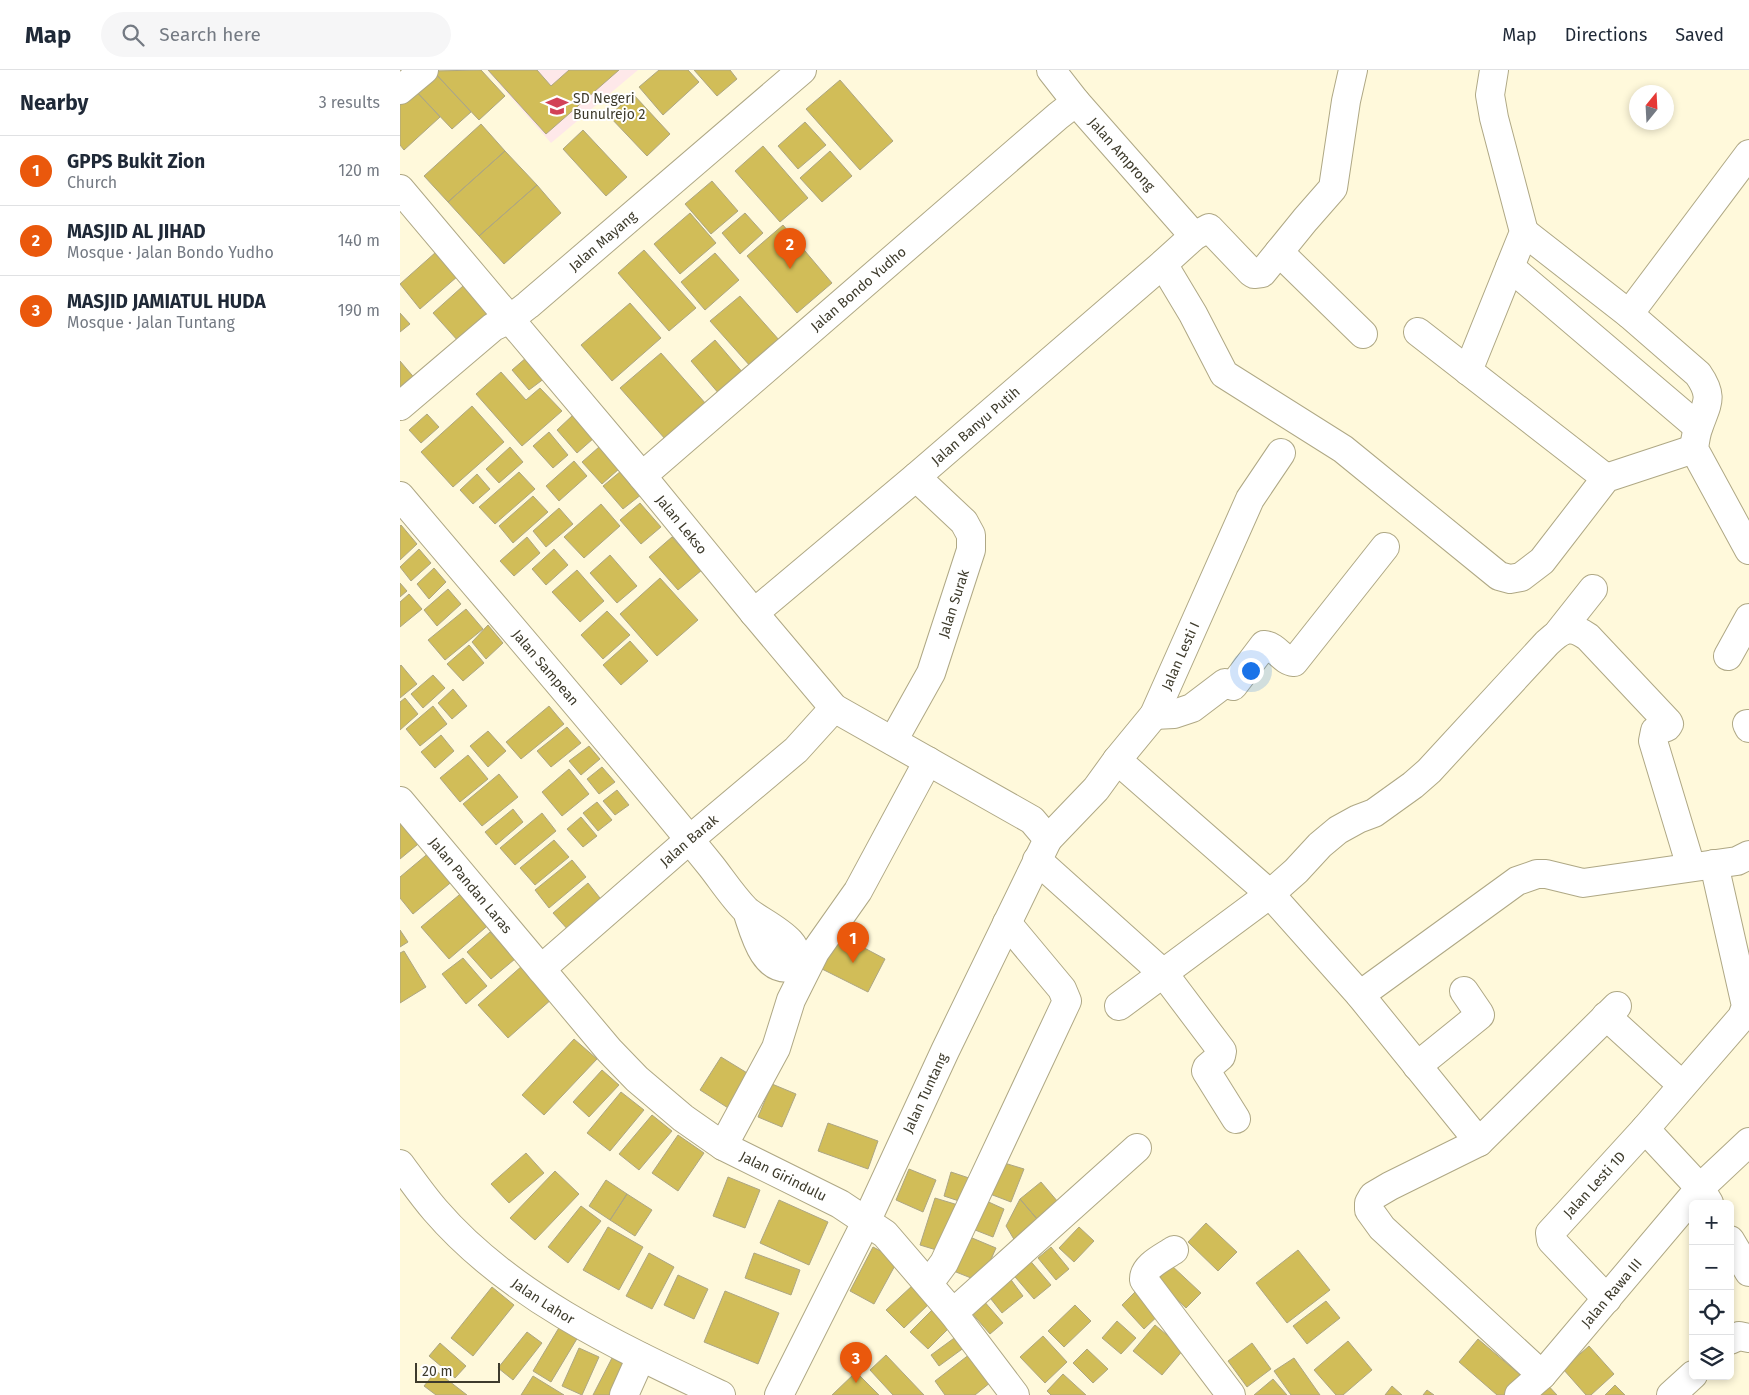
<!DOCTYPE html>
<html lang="en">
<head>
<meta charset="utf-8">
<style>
  :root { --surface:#fff; --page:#f6f6f7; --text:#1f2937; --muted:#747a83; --line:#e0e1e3; --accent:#ea580c }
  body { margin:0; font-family:"Fira Sans",sans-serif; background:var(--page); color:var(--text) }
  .controls { position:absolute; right:15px; bottom:15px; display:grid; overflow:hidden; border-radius:8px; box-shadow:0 2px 8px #0003 }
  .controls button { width:45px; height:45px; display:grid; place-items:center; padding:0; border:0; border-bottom:1px solid var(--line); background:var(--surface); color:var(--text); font:25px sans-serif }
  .compass { position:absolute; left:1229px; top:15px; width:45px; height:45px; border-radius:50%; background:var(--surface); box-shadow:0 2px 8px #0003; rotate:18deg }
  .scale { position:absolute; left:15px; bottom:12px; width:85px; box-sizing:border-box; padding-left:5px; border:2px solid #3e3b2c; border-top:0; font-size:14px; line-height:18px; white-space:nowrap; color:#3e3b2c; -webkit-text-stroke:4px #fff; paint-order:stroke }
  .you { position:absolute; left:850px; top:600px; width:18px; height:18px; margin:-12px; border:4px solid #fff; border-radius:50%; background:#1a73e8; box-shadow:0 0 0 8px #1a73e833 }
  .badge { display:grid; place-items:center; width:32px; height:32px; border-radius:50%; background:var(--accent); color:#fff; font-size:16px; font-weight:700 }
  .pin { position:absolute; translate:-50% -41px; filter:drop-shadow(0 1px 2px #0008) }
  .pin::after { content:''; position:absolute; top:26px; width:18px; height:15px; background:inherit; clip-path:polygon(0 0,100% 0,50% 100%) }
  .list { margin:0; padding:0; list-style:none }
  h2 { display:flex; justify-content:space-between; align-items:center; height:65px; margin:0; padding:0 20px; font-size:21px }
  h2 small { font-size:16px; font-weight:400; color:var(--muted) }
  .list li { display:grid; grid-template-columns:32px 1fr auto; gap:15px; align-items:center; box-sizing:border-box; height:70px; padding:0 20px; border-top:1px solid var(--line) }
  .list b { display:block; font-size:19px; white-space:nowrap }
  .list p { margin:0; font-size:16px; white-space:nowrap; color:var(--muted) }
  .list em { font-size:16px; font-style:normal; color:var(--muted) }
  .icon { flex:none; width:28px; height:28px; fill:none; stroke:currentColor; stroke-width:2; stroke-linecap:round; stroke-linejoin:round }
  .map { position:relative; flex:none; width:1349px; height:1325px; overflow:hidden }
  header { display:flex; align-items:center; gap:30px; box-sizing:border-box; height:70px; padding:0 25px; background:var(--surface); border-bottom:1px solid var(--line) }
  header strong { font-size:24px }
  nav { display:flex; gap:28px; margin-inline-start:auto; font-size:18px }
  .search { width:350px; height:45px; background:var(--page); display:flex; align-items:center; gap:12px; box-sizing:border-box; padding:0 18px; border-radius:28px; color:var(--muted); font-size:19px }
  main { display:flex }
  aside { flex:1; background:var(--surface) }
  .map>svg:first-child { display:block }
</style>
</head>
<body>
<header>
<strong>Map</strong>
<div class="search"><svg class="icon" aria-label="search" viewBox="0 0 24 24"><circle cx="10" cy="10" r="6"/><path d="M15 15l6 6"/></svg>Search here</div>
<nav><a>Map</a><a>Directions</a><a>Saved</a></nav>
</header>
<main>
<aside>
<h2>Nearby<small>3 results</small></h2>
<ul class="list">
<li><span class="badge">1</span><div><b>GPPS Bukit Zion</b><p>Church</p></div><em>120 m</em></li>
<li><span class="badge">2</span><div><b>MASJID AL JIHAD</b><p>Mosque · Jalan Bondo Yudho</p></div><em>140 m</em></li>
<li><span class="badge">3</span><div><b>MASJID JAMIATUL HUDA</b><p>Mosque · Jalan Tuntang</p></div><em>190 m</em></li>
</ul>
</aside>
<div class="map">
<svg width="1349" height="1325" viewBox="0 0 1349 1325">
  <rect width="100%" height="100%" fill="#fff9db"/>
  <path fill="#fee8e9" d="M87 0H238L151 73Z"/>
  <path fill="#d1bd58" stroke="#ada683" d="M81 0 105 26 79 50 33 1Z
    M88 0H137L151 16 169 0H219L146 64Z
    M259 0H288L299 12 263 45 239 17Z
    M294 0H330L337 9 317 26Z
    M33 1 71 42 52 59 13 18Z
    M440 10 493 71 460 100 406 39Z
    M13 18 40 47 4 80 0 75V30Z
    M233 24 270 64 247 86 209 46Z
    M405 52 426 75 398 99 378 76Z
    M81 54 105 81 48 132 24 106Z
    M183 60 227 107 206 126 163 79Z
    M363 76 408 128 380 152 335 101Z
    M105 81 137 115 79 166 48 132Z
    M430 81 452 106 422 132 400 108Z
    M312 111 338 141 311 164 285 134Z
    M137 115 161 143 104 194 79 166Z
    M290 143 316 173 280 204 254 174Z
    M345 143 363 163 340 184 322 163Z
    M383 155 432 213 397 243 347 186Z
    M244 180 296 238 269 261 218 203Z
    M36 182 58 206 20 239 0 214Z
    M315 183 339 210 305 240 281 212Z
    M63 216 90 245 59 272 33 243Z
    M340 226 380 271 351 297 310 251Z
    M230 233 261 268 212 311 181 275Z
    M0 243 10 254 0 262Z
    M315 270 344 304 320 325 291 291Z
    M261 283 306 334 266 370 220 318Z
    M127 287 145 308 129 320 112 300Z
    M0 291 17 311 0 326Z
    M101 302 126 330 140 318 162 341 122 376 76 324Z
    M72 336 104 372 53 417 21 382Z
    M27 344 39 357 21 373 9 360Z
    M173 345 194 368 177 383 157 360Z
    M149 362 168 385 153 398 133 376Z
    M110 377 123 392 99 413 86 399Z
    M199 377 219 399 202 414 182 392Z
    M174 391 187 406 159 431 146 416Z
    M221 401 242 424 223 439 203 416Z
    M119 402 135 419 95 454 79 437Z
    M77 404 90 419 73 434 60 420Z
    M133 426 148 442 113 473 99 456Z
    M240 433 261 457 241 474 220 450Z
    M201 434 220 456 184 488 164 467Z
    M159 438 173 454 146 477 133 461Z
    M1 455 17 474 0 490V456Z
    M127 467 140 483 114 506 100 491Z
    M272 467 302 500 278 520 249 487Z
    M19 479 31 493 11 511 0 497Z
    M154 479 168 495 146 515 132 499Z
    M210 485 237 516 217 533 190 503Z
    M34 498 46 512 29 529 17 514Z
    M177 500 204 531 180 552 152 522Z
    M260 508 298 550 257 586 220 544Z
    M0 513 7 521 0 527Z
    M48 519 61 534 37 556 24 540Z
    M9 524 22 539 0 557V532Z
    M66 539 83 559 45 590 28 570Z
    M207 541 230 565 203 589 181 565Z
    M88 555 103 573 86 589 72 572Z
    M230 571 248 591 221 615 203 595Z
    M69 575 84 593 63 611 47 594Z
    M1 595 17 614 0 628V596Z
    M33 605 45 618 23 638 11 624Z
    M53 619 67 636 52 649 38 633Z
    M5 628 18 644 0 660V632Z
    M33 636 47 654 20 676 6 659Z
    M149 636 164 654 121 689 106 672Z
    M167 657 181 673 151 697 137 681Z
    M88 661 106 681 88 697 70 676Z
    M41 665 54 681 35 698 21 682Z
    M189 676 200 689 181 705 169 691Z
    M68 685 88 709 60 732 40 708Z
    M202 697 215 712 199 724 187 709Z
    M169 699 189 724 162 746 142 722Z
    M99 704 118 727 82 756 63 734Z
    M217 720 229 735 215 745 203 731Z
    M197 732 212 750 198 761 183 743Z
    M113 739 123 752 96 775 85 762Z
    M142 743 156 761 115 795 100 778Z
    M0 744 23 770 0 789Z
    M181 747 197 766 183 777 167 759Z
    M154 770 169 787 135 815 120 798Z
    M31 781 55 809 13 844 0 828V807Z
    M172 790 186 807 149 838 135 820Z
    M188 813 204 833 170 862 153 843Z
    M65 820 92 852 49 889 21 857Z
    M0 860 8 872 0 877Z
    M90 862 115 889 91 909 67 882Z
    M438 864 485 889 468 922 420 898Z
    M4 881 26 917 0 933V883Z
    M63 888 87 916 66 934 42 904Z
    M123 895 153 928 108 968 78 935Z
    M174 969 197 989 144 1045 122 1025Z
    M321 987 357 1009 336 1043 300 1020Z
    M202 1000 219 1015 189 1047 173 1032Z
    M372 1014 396 1024 382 1057 358 1047Z
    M221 1022 244 1040 210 1081 187 1063Z
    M252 1045 272 1061 239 1100 219 1084Z
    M428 1053 478 1071 468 1099 418 1081Z
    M278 1065 304 1083 278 1121 252 1103Z
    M126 1083 144 1103 109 1133 91 1114Z
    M601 1092 624 1099 611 1132 590 1124Z
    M509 1099 536 1110 523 1142 496 1130Z
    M155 1101 179 1124 135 1170 110 1148Z
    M551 1102 572 1109 565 1133 544 1126Z
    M328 1107 360 1120 345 1158 313 1146Z
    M206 1110 227 1124 210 1150 189 1136Z
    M641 1112 664 1139 643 1156 620 1129Z
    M227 1124 252 1140 235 1166 210 1150Z
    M535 1128 558 1135 543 1182 520 1175Z
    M582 1129 604 1139 593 1167 570 1158Z
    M620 1129 643 1156 618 1176 606 1156Z
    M379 1130 428 1152 409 1195 360 1173Z
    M181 1136 201 1151 168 1193 148 1177Z
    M806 1153 837 1182 818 1201 788 1172Z
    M208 1157 243 1177 219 1220 183 1200Z
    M679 1157 694 1171 674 1192 659 1178Z
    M565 1165 596 1178 581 1212 551 1200Z
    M473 1177 498 1190 474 1234 450 1221Z
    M651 1177 669 1199 656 1210 638 1188Z
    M898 1180 930 1220 887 1253 856 1213Z
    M249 1183 274 1197 252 1239 226 1226Z
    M354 1183 400 1200 391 1225 345 1208Z
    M627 1187 651 1215 634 1229 610 1201Z
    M770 1194 801 1223 786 1238 756 1210Z
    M278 1205 308 1219 294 1249 264 1235Z
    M609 1207 623 1226 602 1243 587 1224Z
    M513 1215 530 1233 504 1258 486 1240Z
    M741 1216 764 1240 744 1259 722 1235Z
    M92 1217 114 1235 73 1286 51 1268Z
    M325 1221 379 1243 358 1294 304 1272Z
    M583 1230 603 1253 590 1264 570 1241Z
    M926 1231 940 1248 907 1274 893 1256Z
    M675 1235 691 1251 664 1277 648 1261Z
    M532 1240 550 1257 528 1279 510 1262Z
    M717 1251 736 1268 721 1284 702 1268Z
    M755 1255 784 1279 762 1305 733 1281Z
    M160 1256 178 1267 151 1312 133 1301Z
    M127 1262 142 1273 113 1310 98 1298Z
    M557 1266 565 1277 539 1296 531 1285Z
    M643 1266 667 1292 645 1313 620 1287Z
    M1078 1269 1123 1307 1107 1325H1097L1059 1292Z
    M948 1271 972 1300 943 1325H936L914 1300Z
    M40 1273 66 1296 55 1308 29 1286Z
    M852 1273 871 1299 847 1317 828 1291Z
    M1189 1276 1214 1304 1191 1325H1186L1163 1299Z
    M179 1278 199 1287 182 1325 162 1316Z
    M687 1279 708 1299 693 1313 673 1293Z
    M570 1284 591 1312 575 1325H545L535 1311Z
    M486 1285 524 1325H493L470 1300Z
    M212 1288 233 1299 220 1325H193Z
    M894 1288 920 1325H891L874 1301Z
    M36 1301 67 1325H36L24 1316Z
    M456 1302 479 1325H432Z
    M663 1304 686 1325H651L647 1321Z
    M133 1306 164 1325H121Z
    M873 1309 887 1325H854Z
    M1143 1310 1157 1325H1127Z
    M1215 1315 1225 1325H1205Z
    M992 1316 1002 1325H985Z
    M1027 1320 1034 1325H1023Z"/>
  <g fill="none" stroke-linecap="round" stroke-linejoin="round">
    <g stroke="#afa885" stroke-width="30">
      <g id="minor">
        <path id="s1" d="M651 0 676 32 794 166"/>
        <path d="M0 20 24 0"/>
        <path id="s2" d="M0 119 242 406 354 543 434 638 632 750 648 769 545 981 466 1152 379 1325"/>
        <path d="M1124 162 1229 244 1298 304C1314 327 1307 333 1299 356 1296 363 1295 371 1294 379L1349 480"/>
        <path d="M879 182 963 264"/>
        <path d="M763 194 793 244 824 304 943 379 1099 506 1110 509 1121 507 1142 491 1206 408 1294 379"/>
        <path d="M1110 197 1298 357"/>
        <path d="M1229 244 1349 84"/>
        <path d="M1018 262 1206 408"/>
        <path d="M1068 301 1124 162 1094 48 1090 25 1094 0"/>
        <path id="s3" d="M0 336 93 257 110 249 128 235 402 0"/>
        <path id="s4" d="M242 406 658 46 676 32"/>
        <path id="s5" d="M0 426C104 549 210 671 311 796 322 810 333 827 346 840 360 853 411 872 392 897 363 903 354 861 347 841"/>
        <path id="s6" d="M354 543 516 407 763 194 794 166 809 158 851 202 854 204 862 203 905 150 933 118 946 31 953 0"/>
        <path d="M1159 562 1193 519"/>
        <path d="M1328 586 1349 548"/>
        <path d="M754 645 774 644 792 638 825 613 833 616 864 575C877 576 882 591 894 592L985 477"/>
        <path d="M1347 654 1349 658"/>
        <path id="s7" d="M493 671 531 603 571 480V465L564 452 516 407"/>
        <path d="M717 690 870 824 960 925 1079 1072"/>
        <path id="s8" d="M0 731 209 980 237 1009 283 1048 323 1076 440 1134 485 1164 553 1243 615 1325"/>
        <path id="s9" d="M648 769 696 719 717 690 754 645 850 429 881 383"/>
        <path d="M637 790 764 904 822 981 821 986 807 998 806 1001 836 1049"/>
        <path id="s10" d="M141 899 289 770 396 680 434 638"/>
        <path d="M960 925 1117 811 1137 804H1146L1183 813 1337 791 1349 785"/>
        <path d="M719 936 870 824 896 801 920 775 938 760 958 749 974 743 1013 715 1029 701 1147 573C1162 559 1170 554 1188 567L1268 652 1269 654 1267 657 1255 661 1253 671 1291 797"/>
        <path d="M1206 946 1282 1015"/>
        <path d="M1017 996 1080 945 1079 943 1064 921"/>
        <path d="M1245 1059 1300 1118 1309 1133"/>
        <path d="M323 1076 376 978 391 930 415 882 458 821 528 691"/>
        <path id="s11" d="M0 1094C11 1109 22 1125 35 1140 110 1227 219 1277 321 1325"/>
        <path d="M1330 1170 1349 1202"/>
        <path d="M774 1180C764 1187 743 1196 744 1210L831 1325"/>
        <path d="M529 1213 544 1193 667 931 662 919 607 853"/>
        <path id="s12" d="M1207 1229 1151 1170 1150 1163 1245 1059 1342 947 1346 936 1314 794"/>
        <path d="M553 1243 737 1078"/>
        <path d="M1330 1270 1339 1266 1349 1268"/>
        <path d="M1142 1305 982 1158 969 1140V1133L973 1126 990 1116 1079 1072 1217 936"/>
        <path d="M224 1325 241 1287"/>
        <path id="s13" d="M1119 1325 1142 1305 1300 1118 1349 1072"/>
        <path d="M1271 1325 1293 1305"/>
      </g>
    </g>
    <use href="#minor" stroke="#fff" stroke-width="28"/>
  </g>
  <defs>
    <g id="school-bare" transform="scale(1.725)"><path d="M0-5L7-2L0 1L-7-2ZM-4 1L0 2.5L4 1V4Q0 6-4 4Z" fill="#d24257" stroke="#fff" stroke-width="2.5" paint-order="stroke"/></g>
  </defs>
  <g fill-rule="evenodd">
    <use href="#school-bare" x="157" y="36"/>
  </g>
  <g text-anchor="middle" stroke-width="4" stroke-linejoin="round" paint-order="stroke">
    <g font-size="14" fill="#3e3b2c" stroke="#fff" text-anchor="start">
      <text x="173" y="33">SD Negeri<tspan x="173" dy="16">Bunulrejo 2</tspan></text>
    </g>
    <g font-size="14" fill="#3e3b2c" stroke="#fff">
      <text dy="5" stroke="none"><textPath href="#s1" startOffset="110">Jalan Amprong</textPath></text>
      <text dy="5" stroke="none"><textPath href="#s3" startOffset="262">Jalan Mayang</textPath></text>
      <text dy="5" stroke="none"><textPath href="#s4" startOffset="286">Jalan Bondo Yudho</textPath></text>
      <text dy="5" stroke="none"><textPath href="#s6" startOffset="290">Jalan Banyu Putih</textPath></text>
      <text dy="5" stroke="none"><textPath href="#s2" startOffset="438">Jalan Lekso</textPath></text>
      <text dy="5" stroke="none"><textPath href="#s7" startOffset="151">Jalan Surak</textPath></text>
      <text dy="5" stroke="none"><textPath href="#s9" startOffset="228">Jalan Lesti I</textPath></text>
      <text dy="5" stroke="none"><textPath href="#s5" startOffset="225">Jalan Sampean</textPath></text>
      <text dy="5" stroke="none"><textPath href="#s10" startOffset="196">Jalan Barak</textPath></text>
      <text dy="5" stroke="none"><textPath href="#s8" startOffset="110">Jalan Pandan Laras</textPath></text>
      <text transform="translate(525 1023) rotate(-65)" y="5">Jalan Tuntang</text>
      <text dy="5" stroke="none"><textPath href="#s8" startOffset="542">Jalan Girindulu</textPath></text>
      <text dy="5" stroke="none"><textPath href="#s12" startOffset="154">Jalan Lesti 1D</textPath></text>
      <text dy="5" stroke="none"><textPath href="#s13" startOffset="138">Jalan Rawa III</textPath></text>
      <text dy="5" stroke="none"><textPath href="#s11" startOffset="200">Jalan Lahor</textPath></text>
    </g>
  </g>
</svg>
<div class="controls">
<button>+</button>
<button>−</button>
<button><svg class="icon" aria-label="locate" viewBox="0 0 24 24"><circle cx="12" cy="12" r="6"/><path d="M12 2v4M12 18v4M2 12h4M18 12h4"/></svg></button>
<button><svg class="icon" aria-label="layers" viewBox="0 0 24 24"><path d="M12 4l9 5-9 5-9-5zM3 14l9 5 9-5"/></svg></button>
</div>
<svg class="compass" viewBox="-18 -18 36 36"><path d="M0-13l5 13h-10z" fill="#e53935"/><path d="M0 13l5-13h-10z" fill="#747a83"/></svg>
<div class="scale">20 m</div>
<div class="you"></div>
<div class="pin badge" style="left:453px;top:893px">1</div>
<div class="pin badge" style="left:390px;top:199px">2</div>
<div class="pin badge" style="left:456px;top:1313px">3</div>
</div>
</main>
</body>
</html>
